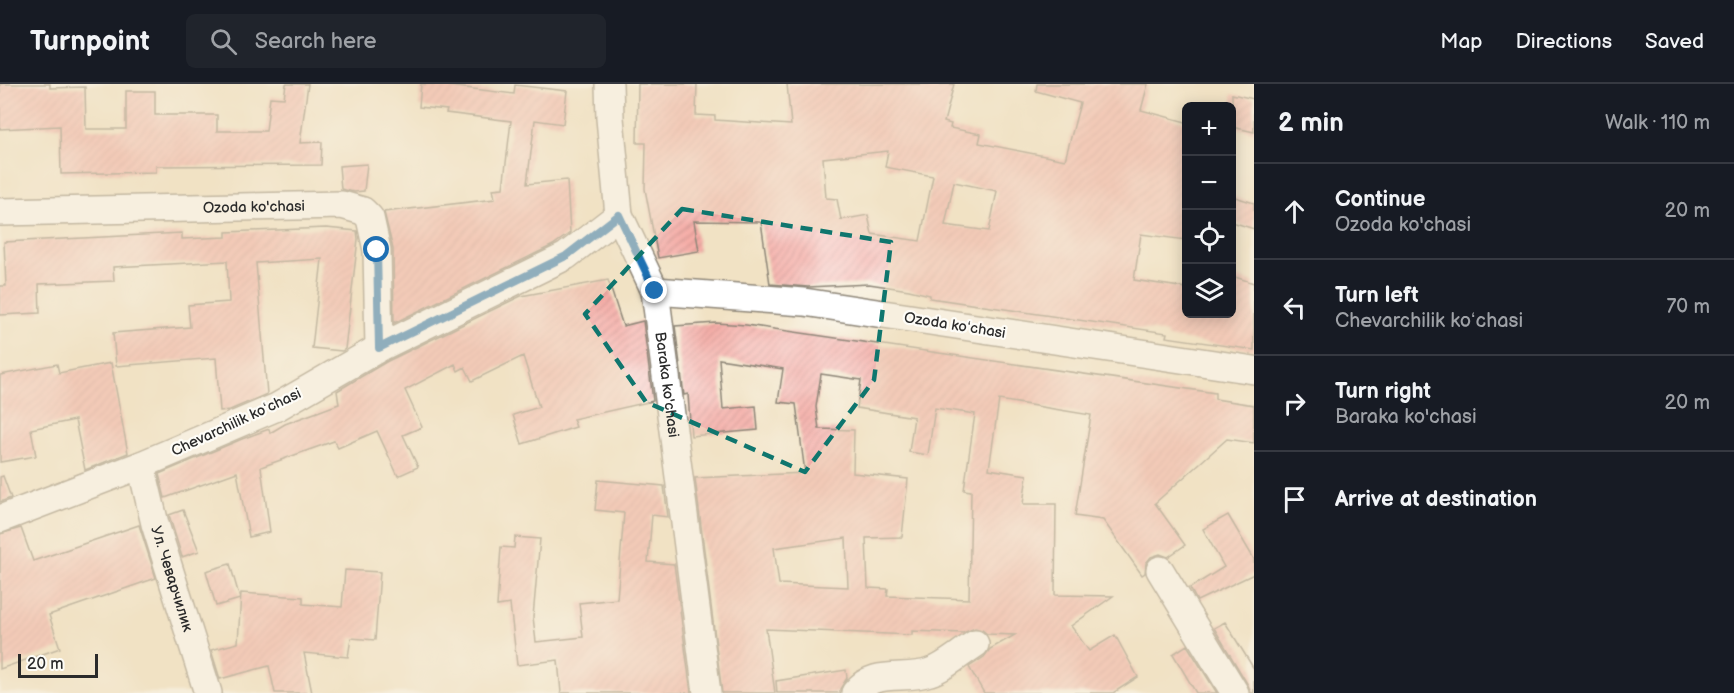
<!DOCTYPE html>
<html lang="en">
<head>
<meta charset="utf-8">
<style>
  :root { --surface:#171b24; --page:#20242c; --text:#f1f3f6; --muted:#9ea1a6; --line:#363941 }
  body { margin:0; font-family:"Balsamiq Sans",sans-serif; background:var(--page); color:var(--text) }
  .controls { position:absolute; right:18px; top:18px; display:grid; overflow:hidden; border-radius:9px; box-shadow:0 3px 15px #0003 }
  .controls button { width:54px; height:54px; display:grid; place-items:center; padding:0; border:0; border-bottom:2px solid var(--line); background:var(--surface); color:var(--text); font:30px sans-serif }
  .scale { position:absolute; left:18px; bottom:15px; width:80px; box-sizing:border-box; padding-left:6px; border:3px solid #2b2b2b; border-top:0; font-size:16px; line-height:21px; white-space:nowrap; color:#2b2b2b; -webkit-text-stroke:4px #fdfcf7; paint-order:stroke }
  .stop { position:absolute; width:18px; height:18px; margin:-14px; border:4px solid #1f6fb2; border-radius:50%; background:#fff }
  .stop.end { background:#1f6fb2; border-color:#fff; box-shadow:0 2px 6px #0008 }
  .list { margin:0; padding:0; list-style:none }
  h2 { display:flex; justify-content:space-between; align-items:center; height:78px; margin:0; padding:0 24px; font-size:26px }
  h2 small { font-size:20px; font-weight:400; color:var(--muted) }
  .list li { display:grid; grid-template-columns:39px 1fr auto; gap:18px; align-items:center; box-sizing:border-box; height:96px; padding:0 24px; border-top:2px solid var(--line) }
  .list b { display:block; font-size:22px; white-space:nowrap }
  .list p { margin:0; font-size:20px; white-space:nowrap; color:var(--muted) }
  .list em { font-size:20px; font-style:normal; color:var(--muted) }
  .icon { flex:none; width:33px; height:33px; fill:none; stroke:currentColor; stroke-width:2; stroke-linecap:round; stroke-linejoin:round }
  .map { position:relative; flex:none; width:1254px; height:609px; overflow:hidden }
  header { display:flex; align-items:center; gap:36px; box-sizing:border-box; height:84px; padding:0 30px; background:var(--surface); border-bottom:2px solid var(--line) }
  header strong { font-size:28px }
  nav { display:flex; gap:33px; margin-inline-start:auto; font-size:21px }
  .search { width:420px; height:54px; background:var(--page); display:flex; align-items:center; gap:15px; box-sizing:border-box; padding:0 21px; border-radius:9px; color:var(--muted); font-size:22px }
  main { display:flex }
  aside { flex:1; background:var(--surface) }
  .map>svg:first-child { display:block }
</style>
</head>
<body>
<header>
<strong>Turnpoint</strong>
<div class="search"><svg class="icon" aria-label="search" viewBox="0 0 24 24"><circle cx="10" cy="10" r="6"/><path d="M15 15l6 6"/></svg>Search here</div>
<nav><a>Map</a><a>Directions</a><a>Saved</a></nav>
</header>
<main>
<div class="map">
<svg width="1254" height="609" viewBox="0 0 1254 609">
  <defs>
    <pattern id="building-hatch" width="6" height="6" patternUnits="userSpaceOnUse" patternTransform="scale(1.5)"><rect width="6" height="6" fill="#f5ada7"/><path d="M-1 1l2-2M0 6l6-6M5 7l2-2" fill="none" stroke="#d29590"/></pattern>
  </defs>
  <rect width="100%" height="100%" fill="#fdfcf7"/>
  <filter id="ink" filterUnits="userSpaceOnUse"><feTurbulence type="fractalNoise" baseFrequency=".0167" numOctaves="2"/><feDisplacementMap in="SourceGraphic" scale="12" xChannelSelector="R" yChannelSelector="G"/><feConvolveMatrix kernelMatrix="1 2 1 2 8 2 1 2 1" color-interpolation-filters="sRGB"/></filter>
  <filter id="wash" filterUnits="userSpaceOnUse"><feTurbulence type="fractalNoise" baseFrequency=".008" numOctaves="4" result="noise"/><feDisplacementMap in="SourceGraphic" scale="24" xChannelSelector="R" yChannelSelector="G"/><feGaussianBlur stdDeviation="1.35" result="paint"/><feColorMatrix in="noise" values="0 0 0 0 0 0 0 0 0 0 0 0 0 0 0 0 0 1.4 0 .05"/><feComposite in="paint" operator="in"/></filter>
  <g filter="url(#wash)">
    <rect width="100%" height="100%" fill="#f1e2c4"/>
    <g id="blocks">
      <path fill="url(#building-hatch)" fill-rule="evenodd" d="M0 0H50V4L85 3 86 45H126V7H155V31H217V47H266L270 13 284 14 286 0H308L300 59 322 58 321 81 156 82V88L61 90 60 42 0 45Z
        M421 0H449V2L514 10 515 1 567 7 563 40 535 36 527 100 567 96 570 149 553 161 394 239 393 165 384 128 495 115 493 105 503 104 511 37 446 29 447 26 419 23Z
        M638 0H697L696 31 715 32V36L791 41 787 0H954L944 38 951 40 950 44 981 50 979 59 1065 76 1080 19 1036 7 1037 0H1148L1141 26 1186 38V156L1141 150 1134 196 1186 204V230H1232V192L1254 199V266L1166 253 1167 249 930 214V211L909 206 869 200 808 203 770 200 761 138 694 137 699 167 658 174 645 105 646 59H637ZM888 67 885 83 933 92 920 157 872 150 868 131 841 136 837 115 826 114 823 74ZM954 98 997 107 989 147 945 141Z
        M1232 10 1254 15V48L1232 43Z
        M367 80 364 107 354 108 341 105 339 82Z
        M1232 112 1254 119V145L1232 138Z
        M326 144 357 147 358 155 345 265 342 267 312 264 322 175 256 179 267 310 230 326 220 327 216 274 116 282 113 249 190 243 188 221 229 218 227 177 113 183 114 197 39 200 40 229 0 231V202H6L4 158 182 149V155L226 153V148Z
        M608 196 623 242 643 237 653 317 573 335 576 343 522 360 513 331 539 323 523 272 472 297 465 283 458 287 455 280 405 306 422 343 403 351 418 383 398 392 377 347 338 364 334 357 261 383 270 448 249 453 237 388 165 414 159 390 242 355 269 345 270 349 285 340 339 320 337 307 386 278 521 212Z
        M716 239 746 241 1215 309V315L1254 321V359L1227 355 1155 419 1185 461 1168 473 1160 470 1151 473 1146 479 1145 489 1142 491 1103 436 1075 432 1091 331 999 316 989 385 1027 391 1023 420H1056L1055 511 1113 512 1071 542 1089 567 1115 551 1138 593 1113 609H984L969 583 984 573 990 565 1015 551 987 550 982 546 975 544 963 549 912 547V551L766 545 775 609H722L695 394 805 389 796 320 778 318 783 285 719 275 723 325 756 322 758 346 691 352 688 310 684 311 675 242ZM821 290 861 296 857 324 914 333 909 368 928 371 935 324 975 330 964 406 971 407 969 515 887 512 888 505 868 504 866 454 902 453 908 395 853 389 854 346 819 345 816 323ZM846 454 848 503 779 500 774 464Z
        M111 279 128 369 85 386 75 336 31 345 36 372 0 378V291L57 280 59 289Z
        M3 392 11 414 0 418V393Z
        M598 396 664 402 668 433 652 431 648 478 674 480 691 609H561L558 576 517 581 510 520 497 522 501 463 514 464 515 453 540 455 533 533 536 558 583 553 579 519 617 515 624 429 595 426Z
        M183 426 199 467 182 473 169 431Z
        M1228 431 1254 475V490L1197 517 1190 504 1224 483 1203 445Z
        M139 441 156 494 49 531 60 564 0 585V450L21 444 33 477Z
        M230 480 240 515 216 522 206 487Z
        M345 486 380 488 375 556 351 554 348 573 304 569 312 609H275L269 582 220 595 211 566 238 559 241 509 303 513V520L342 523Z
        M1225 538 1254 585V609H1251L1248 601 1214 544Z
        M1187 561 1217 609H1196L1173 570Z
        M846 586 847 594 840 605V609H777L776 597Z"/>
    </g>
  </g>
  <g filter="url(#ink)">
    <use href="#blocks" fill-opacity="0" stroke="#8e8678" stroke-width="1.5"/>
    <g fill="none" stroke-linecap="round" stroke-linejoin="round">
      <g stroke="#8e8678" stroke-width="30">
        <g id="street">
          <path id="s1" d="M609 0 610 34 619 131 655 207 707 609"/>
          <path id="s2" d="M0 128 342 121 363 127 370 134 377 166 379 264"/>
          <path d="M655 207 804 218 1254 286"/>
          <path id="s3" d="M141 381 155 440 208 609"/>
          <path d="M0 435 141 381 277 323 379 264 566 172 619 131"/>
          <path d="M1160 486 1235 609"/>
          <path d="M855 609C873 584 905 597 930 588 944 584 962 568 975 560"/>
        </g>
      </g>
      <use href="#street" stroke="#fff" stroke-width="27"/>
    </g>
  </g>
  <g fill="none" stroke-linecap="round" stroke-linejoin="round" filter="url(#ink)">
    <path stroke="#1f6fb2" stroke-width="8" d="M377 166 379 264 566 172 619 131 655 207"/>
  </g>
  <path d="M0 0H1254V609H0ZM682 125 891 158 874 296 805 388 646 318 585 230Z" fill="#f1e2c4" fill-opacity=".55" fill-rule="evenodd"/>
  <path fill="none" stroke="#0f766e" stroke-width="4.5" stroke-dasharray="12 8" stroke-linejoin="round" d="M682 125 891 158 874 296 805 388 646 318 585 230Z"/>
  <g text-anchor="middle" stroke-width="4.5" stroke-linejoin="round" paint-order="stroke">
    <g font-size="15" fill="#2b2b2b" stroke="#fdfcf7">
      <text dy="5" stroke="none"><textPath href="#s2" startOffset="254">Ozoda ko'chasi</textPath></text>
      <text transform="translate(955 241) rotate(9)" y="5">Ozoda koʻchasi</text>
      <text dy="5" stroke="none"><textPath href="#s1" startOffset="310">Baraka ko'chasi</textPath></text>
      <text transform="translate(236 338) rotate(-25)" y="5">Chevarchilik koʻchasi</text>
      <text dy="5" stroke="none"><textPath href="#s3" startOffset="118">Ул. Чеварчилик</textPath></text>
    </g>
  </g>
</svg>
<div class="controls">
<button>+</button>
<button>−</button>
<button><svg class="icon" aria-label="locate" viewBox="0 0 24 24"><circle cx="12" cy="12" r="6"/><path d="M12 2v4M12 18v4M2 12h4M18 12h4"/></svg></button>
<button><svg class="icon" aria-label="layers" viewBox="0 0 24 24"><path d="M12 4l9 5-9 5-9-5zM3 14l9 5 9-5"/></svg></button>
</div>
<div class="scale">20 m</div>
<div class="stop" style="left:377px;top:166px"></div>
<div class="stop end" style="left:655px;top:207px"></div>
</div>
<aside>
<h2>2 min<small>Walk · 110 m</small></h2>
<ul class="list">
<li><svg class="icon" aria-label="ahead" viewBox="0 0 24 24"><path d="M12 20V5M6 11l6-6 6 6"/></svg><div><b>Continue</b><p>Ozoda ko'chasi</p></div><em>20 m</em></li>
<li><svg class="icon" aria-label="left" viewBox="0 0 24 24"><path d="M17 20v-9H6M10 6l-5 5 5 5"/></svg><div><b>Turn left</b><p>Chevarchilik koʻchasi</p></div><em>70 m</em></li>
<li><svg class="icon" aria-label="right" viewBox="0 0 24 24"><path d="M7 20v-9h11M14 6l5 5-5 5"/></svg><div><b>Turn right</b><p>Baraka ko'chasi</p></div><em>20 m</em></li>
<li><svg class="icon" aria-label="arrive" viewBox="0 0 24 24"><path d="M6 21V4h12l-3 4 3 4H6"/></svg><div><b>Arrive at destination</b></div></li>
</ul>
</aside>
</main>
</body>
</html>
